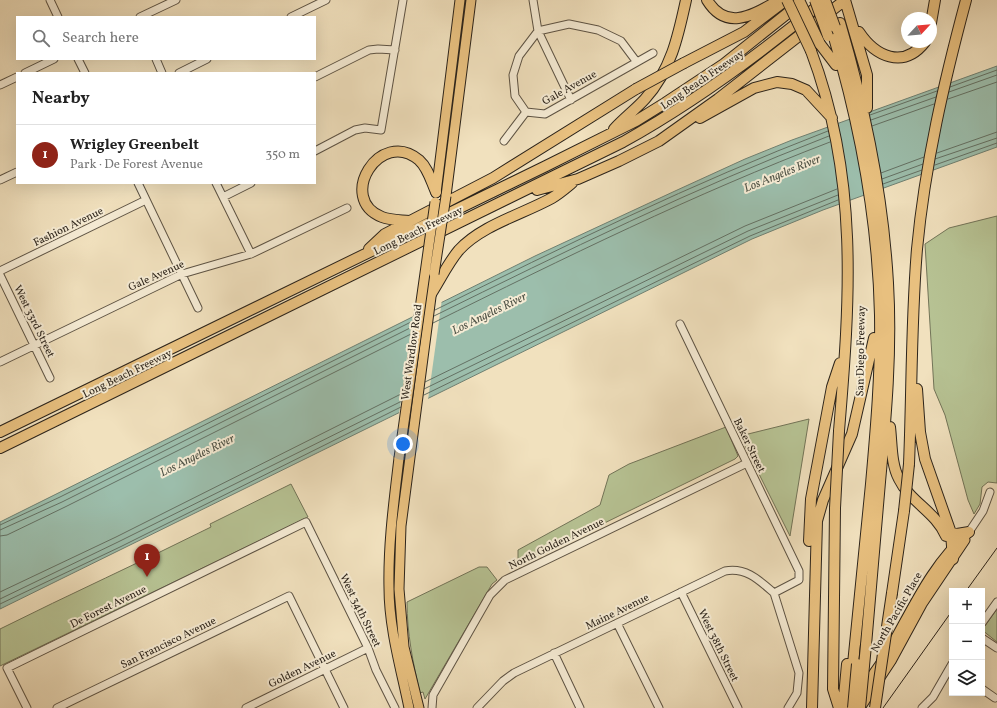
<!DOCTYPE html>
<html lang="en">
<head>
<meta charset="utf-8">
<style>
  :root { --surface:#fff; --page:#f2f2f2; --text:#222; --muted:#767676; --line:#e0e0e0; --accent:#8f2418 }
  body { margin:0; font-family:Vollkorn,serif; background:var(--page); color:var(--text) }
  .controls { position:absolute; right:12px; bottom:12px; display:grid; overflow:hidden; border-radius:0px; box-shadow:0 4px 16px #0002 }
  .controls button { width:36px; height:36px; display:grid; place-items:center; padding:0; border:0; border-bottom:1px solid var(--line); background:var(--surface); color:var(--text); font:20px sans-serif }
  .compass { position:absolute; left:901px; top:12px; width:36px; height:36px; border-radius:50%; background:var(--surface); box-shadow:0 4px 16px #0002; rotate:64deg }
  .you { position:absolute; left:403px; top:444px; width:14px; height:14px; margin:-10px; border:3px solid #fff; border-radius:50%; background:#1a73e8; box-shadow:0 0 0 6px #1a73e833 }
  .badge { display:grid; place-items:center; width:26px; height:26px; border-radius:50%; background:var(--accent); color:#fff; font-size:13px; font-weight:700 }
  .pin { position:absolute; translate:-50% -33px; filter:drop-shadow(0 1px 2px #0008) }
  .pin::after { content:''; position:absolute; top:21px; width:14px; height:12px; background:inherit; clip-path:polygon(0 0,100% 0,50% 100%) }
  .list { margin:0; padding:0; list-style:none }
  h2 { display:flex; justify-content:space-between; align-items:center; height:52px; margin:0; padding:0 16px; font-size:17px }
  h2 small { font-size:13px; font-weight:400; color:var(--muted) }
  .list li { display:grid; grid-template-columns:26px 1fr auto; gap:12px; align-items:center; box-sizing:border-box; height:60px; padding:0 16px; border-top:1px solid var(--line) }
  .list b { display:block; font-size:15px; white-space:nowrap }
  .list p { margin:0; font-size:13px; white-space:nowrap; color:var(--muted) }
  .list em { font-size:13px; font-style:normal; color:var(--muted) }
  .icon { flex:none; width:22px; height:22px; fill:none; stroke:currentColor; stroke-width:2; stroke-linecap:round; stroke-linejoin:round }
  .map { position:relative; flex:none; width:997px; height:708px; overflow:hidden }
  .search { position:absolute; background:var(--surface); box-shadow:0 4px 16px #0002; left:16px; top:16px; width:300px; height:44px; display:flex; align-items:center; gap:10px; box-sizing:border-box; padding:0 14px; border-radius:0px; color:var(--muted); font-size:15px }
  .panel { position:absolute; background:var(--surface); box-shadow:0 4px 16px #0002; left:16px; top:72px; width:300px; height:112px; border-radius:0px }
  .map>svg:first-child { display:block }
</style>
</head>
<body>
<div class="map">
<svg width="997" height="708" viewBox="0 0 997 708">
  <rect width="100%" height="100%" fill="#f1e1be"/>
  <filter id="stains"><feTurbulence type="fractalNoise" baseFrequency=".005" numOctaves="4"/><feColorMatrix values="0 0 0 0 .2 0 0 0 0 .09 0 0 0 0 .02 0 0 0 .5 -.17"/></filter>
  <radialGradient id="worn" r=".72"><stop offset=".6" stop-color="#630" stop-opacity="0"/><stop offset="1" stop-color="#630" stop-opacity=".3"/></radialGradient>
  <path fill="#b7c394" stroke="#727458" d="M997 216V483L988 482 982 487 980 504 974 514 968 500 945 415 934 389 925 244 949 228Z
    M809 419 790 536 740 436Z
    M726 427 738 456 735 459 523 563 518 559V550L600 505 609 475 629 464Z
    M291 484 308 517 0 666V629C70 594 141 562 211 527L210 524Z
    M479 567H487L497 580 492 584 425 699 423 692 420 693C413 663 407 633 407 602Z
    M997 609V642L982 630Z"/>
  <path fill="#9cbeac" stroke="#6f8072" d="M997 66V147L823 210 752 239 0 609V522L535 256 675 191 745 159 792 140Z"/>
  <path fill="#f1e1be" d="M442 299 428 400 399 414 413 314Z"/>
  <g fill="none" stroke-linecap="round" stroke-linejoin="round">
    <path stroke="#647164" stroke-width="1" d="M950 87 997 70
      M949 92 997 75
      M948 99 997 82
      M870 115 937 91
      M871 120 936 97
      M872 126 934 104
      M937 153 997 132
      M935 159 997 138
      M935 165 997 143
      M881 173 924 157
      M882 179 923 164
      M883 184 922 170
      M435 310C564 246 693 183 828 131
      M434 316C564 252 694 188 829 136
      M433 323C564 258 694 194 830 142
      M425 382 745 226 837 189
      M424 389 748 231 838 195
      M424 395 750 236 838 200
      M0 525 60 497 413 321
      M0 530 62 502 412 327
      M0 536 7 535 65 507 411 334
      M0 592 116 537 403 393
      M0 599 118 542 402 401
      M0 604 120 547 401 407"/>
    <g stroke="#5d5344" stroke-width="9">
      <path id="minor" d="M50 0 58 17
        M533 0 538 31 571 100
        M140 17 176 0
        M291 17 326 0
        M78 59 85 73
        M156 59 162 73
        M25 73 54 59
        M179 73 207 59
        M315 77 369 50 378 49 395 50
        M0 85 17 77
        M526 112 515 96 513 75 519 56 538 31 569 24 598 30 621 41 636 61
        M526 112 545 114 653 53
        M504 141 526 112
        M315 151 355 130 365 128 381 130 403 0
        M0 180 17 172
        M138 183 198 308
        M216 183 251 254
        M223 197 251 183
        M0 271 146 200
        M0 275 50 378
        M680 324 799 571V580L774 593
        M0 362 182 274 251 254 347 208
        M969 532 983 511 990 492
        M681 592 738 708
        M774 593 799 673 797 693 788 708
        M617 623 659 708
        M982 623 997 602
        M982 638 997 648
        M554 653 580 708
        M982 689 995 698
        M27 708 7 668 306 522 368 648 376 670 395 708
        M57 708 289 596 344 708
        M246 708 368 648
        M432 708 433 695 490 595 505 580 747 463
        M477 708 503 681 514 673 725 571C746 567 759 580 774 593
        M922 708 933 697 952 664"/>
    </g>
    <g stroke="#2c241b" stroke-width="11">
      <path id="major" d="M436 193 460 0
        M446 196 471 0
        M399 458C394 501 388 544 389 588 389 628 401 669 409 708
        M860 693C868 681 877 669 885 657 911 613 929 567 969 532
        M419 708 404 647 399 589 401 526 434 274
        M860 708 891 661 922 604 965 540"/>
    </g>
    <g stroke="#2c241b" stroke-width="12">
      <path id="highway" d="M707 0C726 31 751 16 776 2
        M840 23C865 108 883 194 888 283 892 350 886 416 880 482 875 536 871 591 866 645
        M931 23 935 0
        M859 32C875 56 903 70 925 42
        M833 34C860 125 878 220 880 315 881 371 876 428 871 484 865 547 858 611 852 674
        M820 44 836 65
        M811 51C859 178 850 299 839 431
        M684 63 744 32 786 0
        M700 118 754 88 777 82 792 84 806 90 832 118
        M614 129C624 118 636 109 645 99 671 70 678 37 686 0
        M537 190 578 179 619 161 659 141 718 99 845 0 867 75V108
        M409 221C400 220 390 220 382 217 336 199 380 127 419 160 428 168 431 181 436 192
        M369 249 385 234 493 178 636 89
        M431 294C440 280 448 263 459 250 482 225 523 214 552 198 559 194 566 188 572 183
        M917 389 920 432 925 459 951 533 953 559
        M890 427C892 444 891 464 899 479 910 502 936 512 946 536
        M0 432 546 166 636 121 665 103 724 64 798 5
        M0 448 623 142C695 102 760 54 824 1
        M909 464C912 392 911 321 917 249 925 164 944 82 966 0
        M835 508 833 689 839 708
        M946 532 957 534 969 532
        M809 541 811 499 832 387 840 363
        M892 593 904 511
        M812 708 817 521 823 500 852 434 874 338
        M843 708 847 664"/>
    </g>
    <use href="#minor" stroke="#f6ecd5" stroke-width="7"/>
    <use href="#major" stroke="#e8c07f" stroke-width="9"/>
    <use href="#highway" stroke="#e8c07f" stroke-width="10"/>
    <path stroke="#2c241b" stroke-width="1" d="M966 591 997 548
      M883 708 952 611"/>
    <g stroke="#2c241b" stroke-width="11" stroke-linecap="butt">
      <path id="major-bridge" d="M434 274 446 196
        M399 458 435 202"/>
    </g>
    <g stroke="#2c241b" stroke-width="12" stroke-linecap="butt">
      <path id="highway-bridge" d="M787 0 811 51
        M799 0 820 44
        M815 0 828 36
        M825 0 835 27
        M636 89 684 63
        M835 508 839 431
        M904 511 909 464
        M853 708 857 664
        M860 708 866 645
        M875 708 892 593"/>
    </g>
    <use href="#major-bridge" stroke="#e8c07f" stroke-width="9"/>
    <use href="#highway-bridge" stroke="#e8c07f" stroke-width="10"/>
  </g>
  <g text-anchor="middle" stroke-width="4" stroke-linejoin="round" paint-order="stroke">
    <g font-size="11" fill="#2c241b" stroke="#f6ecd5">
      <text transform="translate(702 79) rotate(-34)" y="4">Long Beach Freeway</text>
      <text transform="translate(569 87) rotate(-29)" y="4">Gale Avenue</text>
      <text transform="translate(68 226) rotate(-26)" y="4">Fashion Avenue</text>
      <text transform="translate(418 230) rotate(-26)" y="4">Long Beach Freeway</text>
      <text transform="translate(156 275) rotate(-24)" y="4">Gale Avenue</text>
      <text transform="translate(35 321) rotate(64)" y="4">West 33rd Street</text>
      <text transform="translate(860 351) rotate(-89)" y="4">San Diego Freeway</text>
      <text transform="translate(411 352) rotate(-82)" y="4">West Wardlow Road</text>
      <text transform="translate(127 373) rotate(-26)" y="4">Long Beach Freeway</text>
      <text transform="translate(750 445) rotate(64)" y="4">Baker Street</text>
      <text transform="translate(556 543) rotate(-26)" y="4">North Golden Avenue</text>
      <text transform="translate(108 606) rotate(-26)" y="4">De Forest Avenue</text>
      <text transform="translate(361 610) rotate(64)" y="4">West 34th Street</text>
      <text transform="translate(617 611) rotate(-26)" y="4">Maine Avenue</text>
      <text transform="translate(896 612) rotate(-60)" y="4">North Pacific Place</text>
      <text transform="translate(168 642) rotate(-26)" y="4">San Francisco Avenue</text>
      <text transform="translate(719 645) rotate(64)" y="4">West 38th Street</text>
      <text transform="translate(302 668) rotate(-26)" y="4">Golden Avenue</text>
    </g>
    <g font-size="12" font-style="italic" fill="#4e5246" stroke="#f6ecd5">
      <text transform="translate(782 173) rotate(-22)" y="4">Los Angeles River</text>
      <text transform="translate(489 313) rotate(-26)" y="4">Los Angeles River</text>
      <text transform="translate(197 455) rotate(-26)" y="4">Los Angeles River</text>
    </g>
  </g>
  <rect width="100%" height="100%" filter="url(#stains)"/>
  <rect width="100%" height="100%" fill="url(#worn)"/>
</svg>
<div class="controls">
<button>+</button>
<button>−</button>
<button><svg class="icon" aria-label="layers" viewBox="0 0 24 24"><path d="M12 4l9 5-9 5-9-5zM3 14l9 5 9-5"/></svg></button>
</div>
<svg class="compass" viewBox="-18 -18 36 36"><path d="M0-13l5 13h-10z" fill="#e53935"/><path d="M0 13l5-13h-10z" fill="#767676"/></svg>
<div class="you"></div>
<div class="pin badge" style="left:147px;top:577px">1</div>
<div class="search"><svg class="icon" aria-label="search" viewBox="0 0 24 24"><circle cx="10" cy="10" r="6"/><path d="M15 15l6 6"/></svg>Search here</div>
<section class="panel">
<h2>Nearby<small></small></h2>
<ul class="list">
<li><span class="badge">1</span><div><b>Wrigley Greenbelt</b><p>Park · De Forest Avenue</p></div><em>350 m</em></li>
</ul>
</section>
</div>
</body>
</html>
